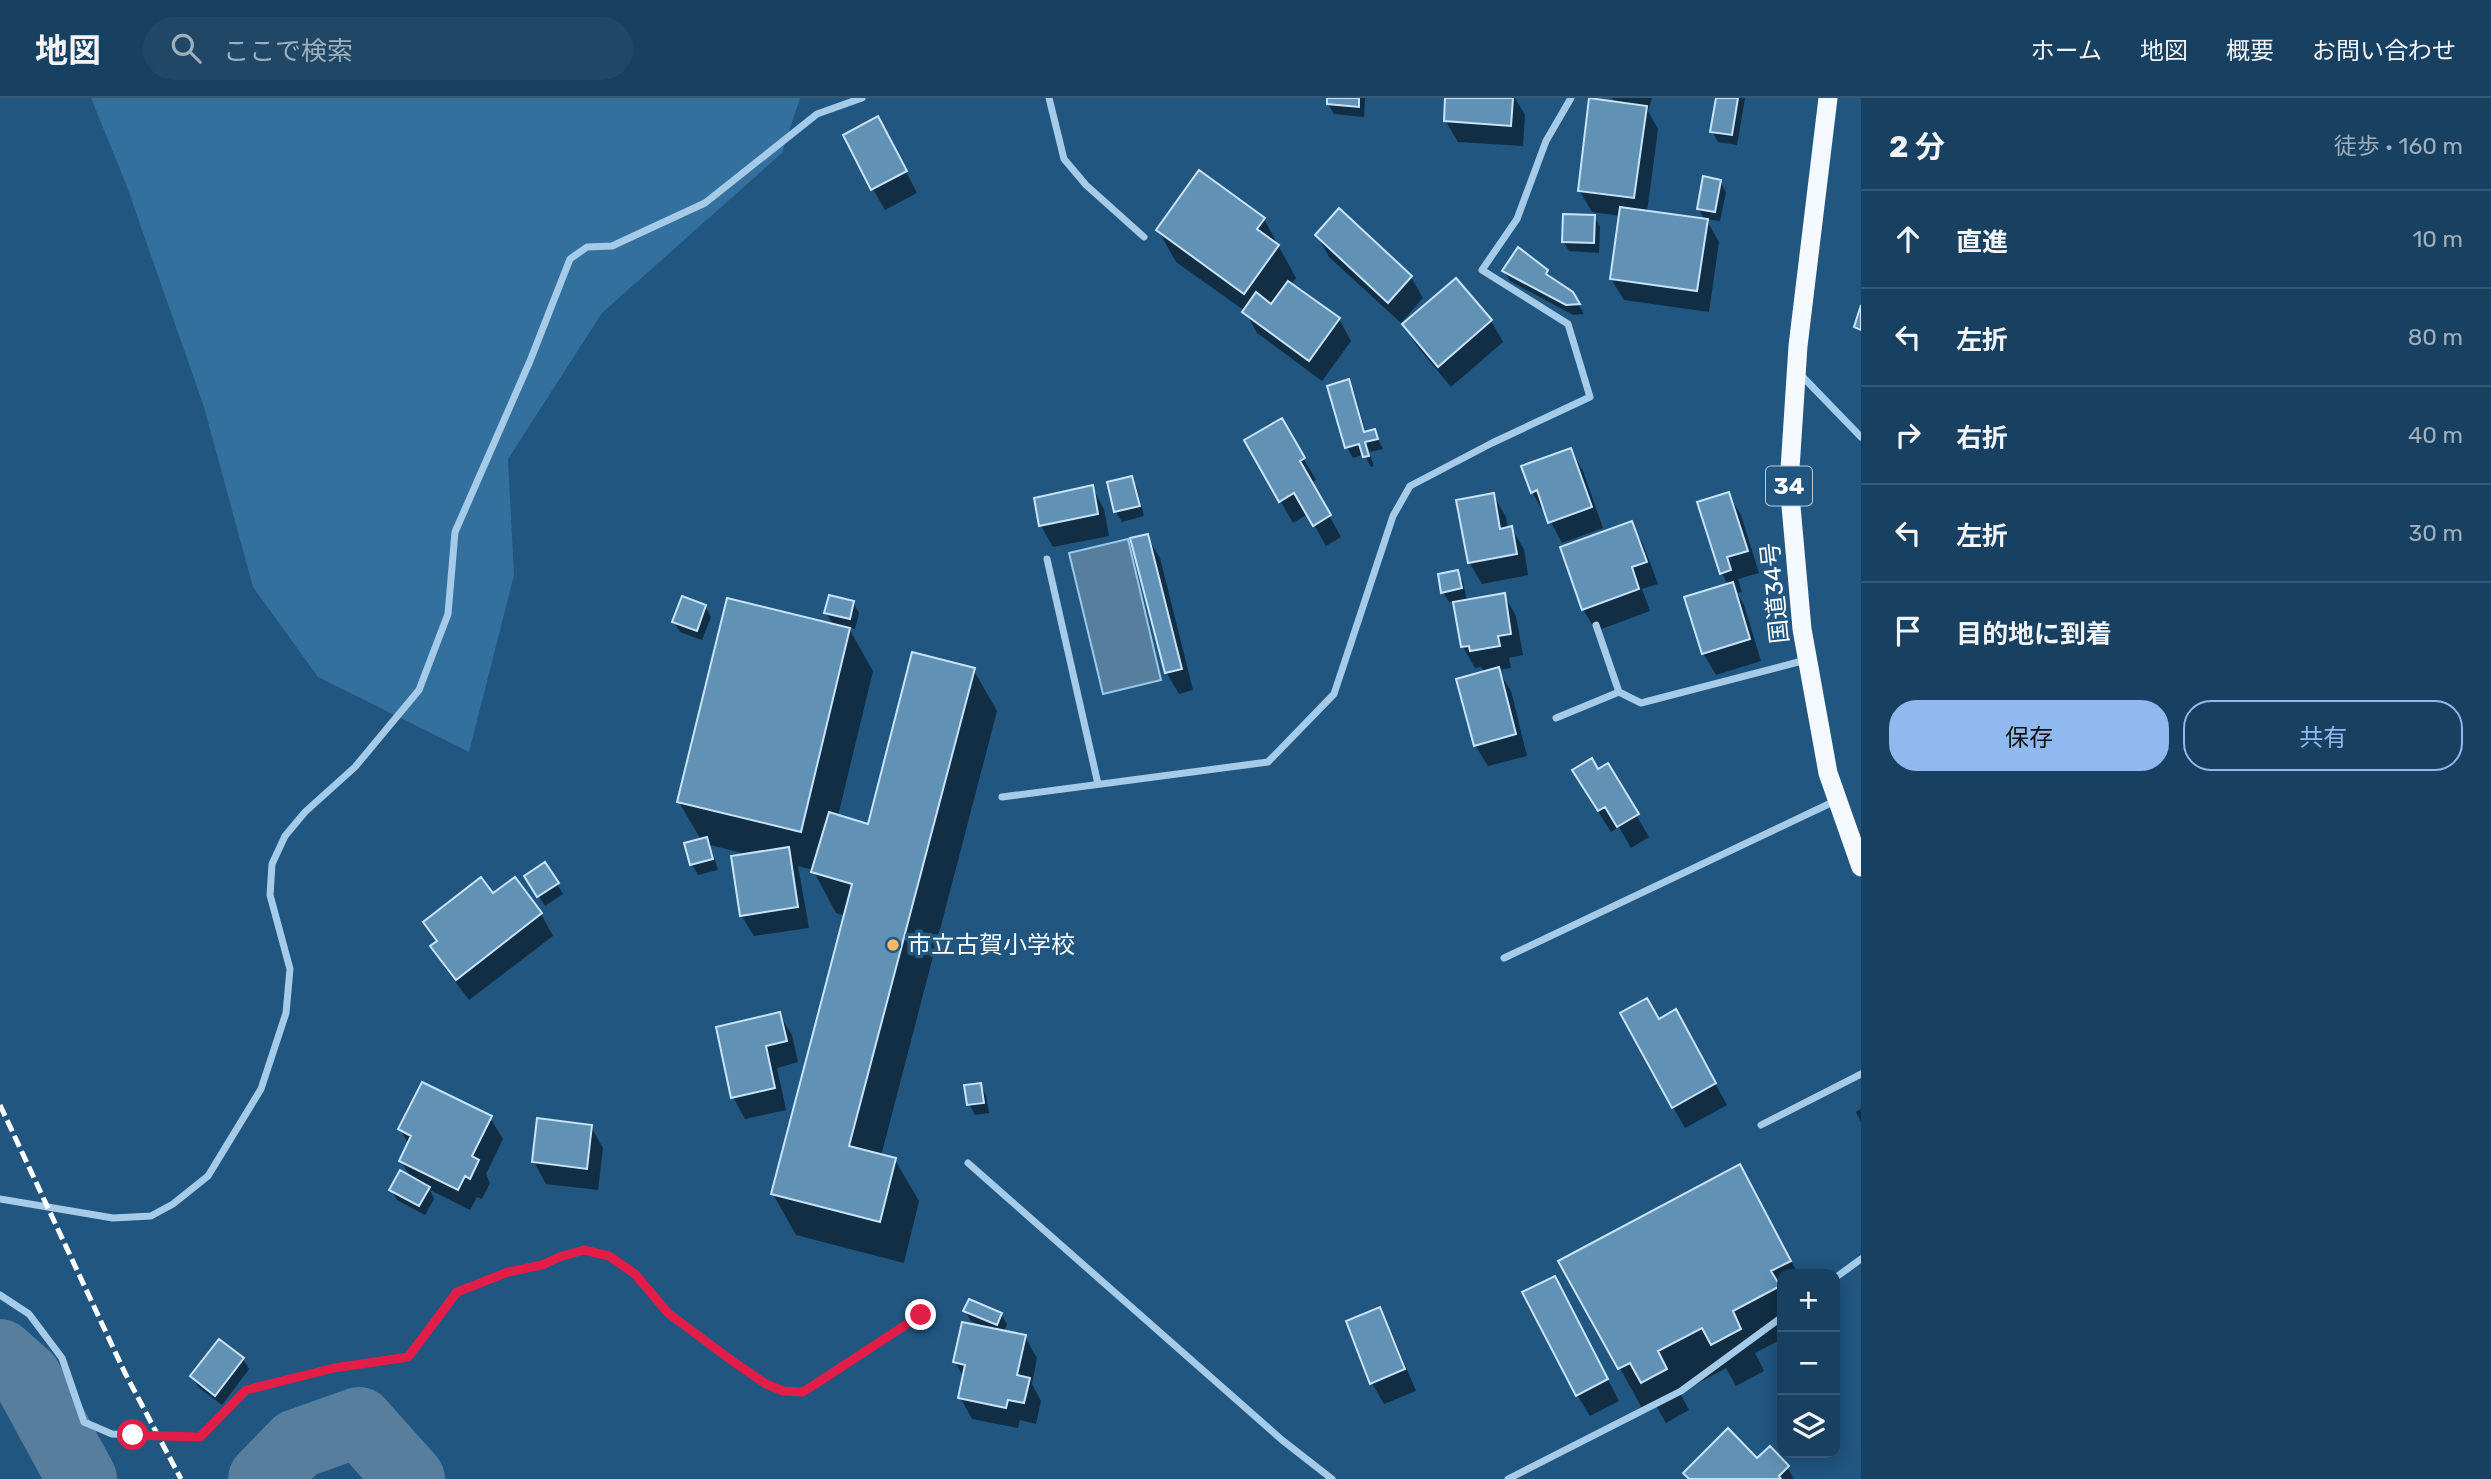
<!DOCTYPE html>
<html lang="ja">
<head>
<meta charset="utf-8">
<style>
  :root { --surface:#184060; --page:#214766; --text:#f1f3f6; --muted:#9fafbd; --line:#365975; --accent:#90b9f0 }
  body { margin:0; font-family:Rubik,"Noto Sans JP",sans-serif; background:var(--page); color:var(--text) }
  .controls { position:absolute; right:21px; bottom:21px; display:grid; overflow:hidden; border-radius:14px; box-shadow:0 4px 18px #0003 }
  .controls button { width:63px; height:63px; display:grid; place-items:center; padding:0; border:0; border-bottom:2px solid var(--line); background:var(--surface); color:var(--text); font:35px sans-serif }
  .stop { position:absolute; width:21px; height:21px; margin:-16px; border:5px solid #e11d48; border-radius:50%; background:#fff }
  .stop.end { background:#e11d48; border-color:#fff; box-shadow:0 2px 7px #0008 }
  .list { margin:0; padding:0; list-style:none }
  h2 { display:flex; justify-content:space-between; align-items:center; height:91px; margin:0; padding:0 28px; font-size:30px }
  h2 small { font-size:23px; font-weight:400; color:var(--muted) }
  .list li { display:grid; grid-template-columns:46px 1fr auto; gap:21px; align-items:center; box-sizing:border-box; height:98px; padding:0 28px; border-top:2px solid var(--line) }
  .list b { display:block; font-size:26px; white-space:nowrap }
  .list em { font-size:23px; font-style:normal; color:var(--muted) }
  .actions { display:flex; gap:14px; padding:21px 28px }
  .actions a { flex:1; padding:16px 0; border:2px solid var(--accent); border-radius:28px; text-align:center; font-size:24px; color:var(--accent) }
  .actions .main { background:var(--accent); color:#111 }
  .icon { flex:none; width:38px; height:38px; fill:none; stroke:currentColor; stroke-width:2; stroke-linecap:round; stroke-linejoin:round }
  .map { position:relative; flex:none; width:1861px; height:1381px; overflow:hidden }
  header { display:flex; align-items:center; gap:42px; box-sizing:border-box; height:98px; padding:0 35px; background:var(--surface); border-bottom:2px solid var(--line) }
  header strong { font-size:33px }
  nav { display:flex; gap:38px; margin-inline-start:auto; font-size:24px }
  .search { width:490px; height:63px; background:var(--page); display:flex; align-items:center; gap:18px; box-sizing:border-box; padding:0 24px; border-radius:38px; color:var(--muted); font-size:26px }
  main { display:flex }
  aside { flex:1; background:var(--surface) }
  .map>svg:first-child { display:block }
</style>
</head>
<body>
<header>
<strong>地図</strong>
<div class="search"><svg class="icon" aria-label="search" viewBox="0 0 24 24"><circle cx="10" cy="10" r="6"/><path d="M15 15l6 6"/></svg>ここで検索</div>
<nav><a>ホーム</a><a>地図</a><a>概要</a><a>お問い合わせ</a></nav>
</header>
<main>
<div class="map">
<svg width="1861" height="1381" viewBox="0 0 1861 1381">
  <rect width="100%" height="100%" fill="#205680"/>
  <path fill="#34709e" d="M91 0H800L782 55 602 215 508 361 514 477 469 654 318 579 253 489 204 309 126 86Z"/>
  <path fill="#577e9d" stroke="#99c8e9" stroke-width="2" d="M1128 441 1161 582 1103 596 1069 455Z"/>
  <path fill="#0007" d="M1329 0H1365L1364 19 1334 16 1328 6Z
    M1447 0H1515L1525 17 1523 48 1458 44 1445 22Z
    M1612 0H1652L1648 13 1658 31 1647 114 1705 122 1698 110 1720 83 1726 94 1720 123 1706 121 1719 144 1709 214 1624 202 1611 181 1621 118 1592 114 1579 92 1616 6Z
    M1718 0H1745L1737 47 1718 44 1712 33Z
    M890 42 917 95 885 112 873 91Z
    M1594 118 1600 129 1599 155 1569 153 1563 143Z
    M1264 121 1296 180 1291 187 1339 221 1351 243 1322 283 1257 235 1245 213 1176 164 1158 132Z
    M1317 137 1411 179 1423 200 1401 225 1329 159Z
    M1504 173 1547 174 1552 182 1572 195 1584 216 1573 217 1510 183Z
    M1491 223 1503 244 1451 289 1417 248 1404 227Z
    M1348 283 1354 293 1366 335 1374 333 1383 351 1369 354 1374 368 1371 369 1364 356 1353 360 1347 349 1329 289Z
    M1281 322 1316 382 1311 385 1341 439 1326 448 1308 416 1293 425 1246 342Z
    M1571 352 1583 373 1603 430 1562 445 1546 415H1544L1532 394Z
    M1132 380 1137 390 1144 418 1122 424 1116 414Z
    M1092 389 1104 411 1109 438 1053 449 1041 428 1036 401Z
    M1728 396 1741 417 1759 475 1738 481 1742 494 1737 495 1744 507 1761 563 1716 577 1703 555 1728 487 1722 475Z
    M1493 397 1506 419 1508 431 1511 430 1524 451 1528 477 1482 486 1469 464Z
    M1631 425 1643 446 1658 486 1642 491 1650 513 1596 533 1583 511Z
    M1147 438 1160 460 1193 592 1179 596 1166 574Z
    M1457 474 1463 484 1467 503 1504 497 1516 518 1523 557 1509 560 1511 570 1498 572 1511 593 1527 658 1488 668 1475 647 1485 575 1481 569 1475 570 1463 549 1455 503 1449 504 1443 494Z
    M853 504 859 515 855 531 848 529 873 573 838 718 869 728 973 571 997 613 881 1058 895 1062 919 1103 904 1165 796 1137 773 1096 845 818 836 815 813 772 798 768 809 830 754 838 741 817 750 757 710 747 718 772 698 777 692 766 701 742 679 704 834 528 826 515Z
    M705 508 711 519 702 542 680 534 674 524Z
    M1607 667 1649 739 1631 750 1619 729 1611 734 1586 694 1598 673Z
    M526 778 557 786 563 796 545 808Z
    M514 781 541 816 553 838 469 902 445 870 433 848 437 845 425 824 492 798Z
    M779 916 792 937 798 964 777 970 786 1012 745 1021 733 999Z
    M1658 923 1687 935 1727 1007 1685 1030 1673 1009Z
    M980 986 986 997 989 1015 975 1017 969 1006Z
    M1861 1011V1024L1856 1014Z
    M490 1020 503 1041 486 1076 490 1085 482 1101 477 1099 470 1112 430 1092 434 1101 425 1117 397 1102 391 1092 411 1080 401 1063 409 1047 400 1031Z
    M591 1029 603 1050 598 1092 546 1086 534 1064Z
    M1740 1068 1798 1176H1782V1241L1755 1255 1764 1273 1736 1288 1726 1270 1680 1295 1689 1312 1666 1325 1655 1306 1643 1312 1561 1163Z
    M1567 1201 1619 1303 1590 1318 1577 1297Z
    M1379 1211 1391 1233 1416 1293 1384 1306 1372 1285Z
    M965 1213 1001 1216 1007 1226 1004 1234 1025 1239 1037 1260 1032 1286 1041 1303 1036 1326 1020 1322 1018 1330 972 1321 960 1299 964 1280 955 1264 983 1228 971 1223Z
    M243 1261 249 1271 222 1307 198 1289 192 1278Z
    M1757 1363 1787 1369 1794 1381H1689L1685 1375Z"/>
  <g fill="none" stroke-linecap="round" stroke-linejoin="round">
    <path stroke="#577e9d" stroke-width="70" d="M0 1256 27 1280 82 1381
      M263 1381 297 1346 359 1324 410 1381"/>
  </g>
  <path fill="#6191b5" stroke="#c9e3f6" stroke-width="2" d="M1327 0H1359V9L1327 6Z
    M1445 0H1513L1511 28 1444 23Z
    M1589 0 1647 8 1634 100 1578 93Z
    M1716 0H1738L1732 37 1710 34Z
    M878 18 907 73 871 92 843 37Z
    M1199 72 1265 120 1257 131 1279 147 1244 196 1156 132Z
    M1703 78 1721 82 1715 114 1697 111Z
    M1620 109 1708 121 1697 193 1610 181Z
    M1339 110 1412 178 1388 205 1315 137Z
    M1563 116 1595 117 1594 145 1562 144Z
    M1518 149 1548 172 1546 176 1573 194 1580 206 1566 207 1502 173Z
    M1456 180 1492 222 1438 269 1402 226Z
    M1288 183 1340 220 1309 263 1242 214 1256 194 1271 206Z
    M1861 207V232L1854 229Z
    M1349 281 1364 334 1375 331 1378 341 1365 344 1369 358 1363 359 1359 346 1345 350 1327 288Z
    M1282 320 1305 360 1300 363 1331 417 1313 428 1294 395 1279 404 1244 342Z
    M1571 350 1592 409 1548 425 1537 392 1531 395 1521 368Z
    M1132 378 1140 408 1114 414 1107 384Z
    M1093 387 1098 416 1039 428 1034 400Z
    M1729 394 1748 453 1727 459 1731 472 1720 476 1697 404Z
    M1494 395 1500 431 1512 428 1517 456 1468 465 1456 402Z
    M1632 423 1647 464 1632 469 1639 491 1582 512 1560 449Z
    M1148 436 1182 571 1165 575 1130 440Z
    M1458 472 1462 490 1441 495 1438 476Z
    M1733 484 1750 541 1702 556 1684 499Z
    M1505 495 1511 536 1498 538 1500 548 1470 553 1469 548 1461 549 1453 504Z
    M829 497 854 503 850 521 824 515Z
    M682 498 706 507 697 533 672 524Z
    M727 500 850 530 801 734 677 704Z
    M912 554 975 570 849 1048 896 1060 880 1124 771 1096 852 786 811 774 829 714 868 726Z
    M1499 569 1516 636 1474 648 1456 581Z
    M1592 660 1598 671 1608 665 1639 716 1617 729 1605 709 1598 713 1572 672Z
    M707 739 713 761 690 767 684 745Z
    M789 749 798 809 740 818 731 758Z
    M545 764 559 785 537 799 524 778Z
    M481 779 493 795 515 779 542 815 456 882 430 848 437 843 423 824Z
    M1647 900 1659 921 1676 911 1716 985 1672 1010 1620 915Z
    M780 914 787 943 766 948 775 990 731 1000 716 929Z
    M422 984 492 1018 472 1058 479 1062 470 1081 465 1078 458 1092 399 1063 411 1038 398 1031Z
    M981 985 984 1005 967 1007 964 987Z
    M537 1020 592 1027 587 1071 532 1064Z
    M1740 1066 1791 1163 1771 1173 1780 1188 1733 1213 1741 1231 1711 1247 1702 1230 1658 1253 1667 1271 1641 1285 1630 1265 1618 1271 1558 1163Z
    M400 1072 430 1089 419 1108 389 1092Z
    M1555 1178 1608 1281 1576 1298 1522 1194Z
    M969 1201 1002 1215 997 1227 963 1213Z
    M1380 1209 1405 1271 1370 1286 1346 1223Z
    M962 1224 1026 1237 1017 1277 1030 1280 1024 1305 1008 1302 1006 1310 958 1300 965 1267 953 1264Z
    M219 1241 244 1260 215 1298 190 1278Z
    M1728 1330 1757 1360 1770 1348 1789 1368 1779 1378 1781 1381H1689L1683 1375Z"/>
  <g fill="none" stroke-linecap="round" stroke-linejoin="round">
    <path stroke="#a5cbe8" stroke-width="7" d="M1049 0 1064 61 1086 87 1144 139
      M1800 276 1861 339
      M1047 461 1098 686
      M1596 527 1619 594 1641 605 1806 562
      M1556 620 1619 594
      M1002 699 1268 664 1334 596 1393 418 1410 388 1492 345 1590 299 1568 226 1482 172 1517 121 1546 43 1571 0
      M1504 860 1835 703
      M1761 1027 1861 976
      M968 1065 1282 1342 1332 1381
      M0 1101 113 1120 151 1118 173 1106 208 1078 261 991 286 915 290 871 270 797 272 766 285 738 305 714 355 669 419 592 448 516 455 434 530 263 570 161 587 149 612 148 705 105 817 16 862 0
      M1835 1180 1861 1161
      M0 1197 29 1216 62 1260 84 1324 112 1336 200 1339 246 1292 334 1270 408 1259 456 1194 508 1174 543 1167 559 1159 584 1152 609 1158 635 1176 668 1215 731 1262 766 1286 783 1293 803 1294 921 1217
      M1508 1381 1681 1293 1782 1219"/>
    <path stroke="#f3f9fe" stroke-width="19" d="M1828 0 1798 248 1789 386 1802 531 1828 675 1861 769"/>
    <path stroke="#fff" stroke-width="5" stroke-dasharray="12 5" stroke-linecap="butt" d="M0 1007 125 1275 181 1381"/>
  </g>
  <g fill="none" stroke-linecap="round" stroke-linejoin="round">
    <path stroke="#e11d48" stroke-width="9" d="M133 1337 200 1339 246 1292 334 1270 408 1259 457 1194 508 1174 542 1167 559 1159 584 1152 609 1158 635 1176 668 1215 731 1262 766 1286 783 1293 803 1294 921 1217"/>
  </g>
  <circle fill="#f5ba66" stroke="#205680" stroke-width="2.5" cx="893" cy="847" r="7"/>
  <g text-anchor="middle" stroke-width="7" stroke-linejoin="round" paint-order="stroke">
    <rect fill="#205680" stroke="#bcccd9" stroke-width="2" x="1766" y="368.5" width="46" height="39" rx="5"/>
    <g font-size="23" font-weight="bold" fill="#fff">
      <text x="1789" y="396">34</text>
    </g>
    <g font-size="24" fill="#fff" stroke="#205680">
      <text transform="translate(1775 495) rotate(-96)" y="8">国道34号</text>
    </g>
    <g font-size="24" fill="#fff" stroke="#205680" text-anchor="start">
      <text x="907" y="855">市立古賀小学校</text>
    </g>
  </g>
</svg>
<div class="controls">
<button>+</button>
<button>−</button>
<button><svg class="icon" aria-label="layers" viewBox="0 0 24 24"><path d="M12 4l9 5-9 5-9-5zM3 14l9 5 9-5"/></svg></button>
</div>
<div class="stop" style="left:133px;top:1337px"></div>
<div class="stop end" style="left:921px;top:1217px"></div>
</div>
<aside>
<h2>2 分<small>徒歩 · 160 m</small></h2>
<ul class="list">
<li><svg class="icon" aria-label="ahead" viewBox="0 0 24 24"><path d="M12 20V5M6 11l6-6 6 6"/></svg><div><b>直進</b></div><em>10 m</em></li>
<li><svg class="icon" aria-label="left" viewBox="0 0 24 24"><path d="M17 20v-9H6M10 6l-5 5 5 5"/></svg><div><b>左折</b></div><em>80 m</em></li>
<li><svg class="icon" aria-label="right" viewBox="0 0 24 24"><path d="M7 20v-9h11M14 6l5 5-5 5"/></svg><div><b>右折</b></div><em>40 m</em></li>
<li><svg class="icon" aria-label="left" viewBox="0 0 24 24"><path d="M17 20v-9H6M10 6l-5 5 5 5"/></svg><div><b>左折</b></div><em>30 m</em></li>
<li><svg class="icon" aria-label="arrive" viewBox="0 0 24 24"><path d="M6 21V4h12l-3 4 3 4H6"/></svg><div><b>目的地に到着</b></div></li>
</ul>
<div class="actions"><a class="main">保存</a><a>共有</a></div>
</aside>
</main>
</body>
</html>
